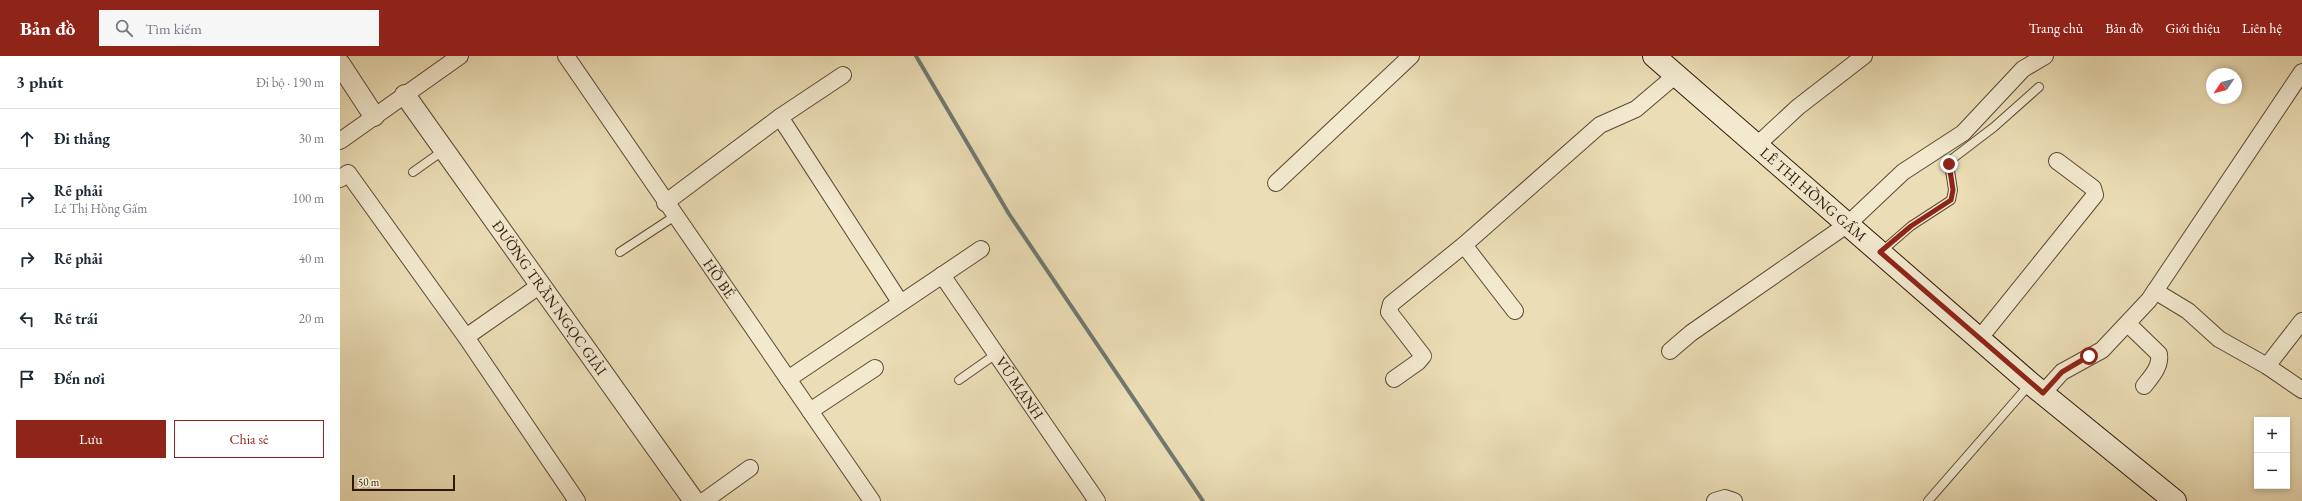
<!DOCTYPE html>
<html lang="vi">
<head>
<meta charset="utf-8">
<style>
  :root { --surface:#fff; --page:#f6f6f7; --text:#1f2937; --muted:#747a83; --line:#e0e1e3; --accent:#8f2418 }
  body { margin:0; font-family:"EB Garamond",serif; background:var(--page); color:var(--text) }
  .controls { position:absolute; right:12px; bottom:12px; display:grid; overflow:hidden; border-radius:0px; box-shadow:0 2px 6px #0003 }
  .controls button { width:36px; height:36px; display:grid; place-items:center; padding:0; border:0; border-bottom:1px solid var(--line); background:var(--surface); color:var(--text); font:20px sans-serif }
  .compass { position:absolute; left:1866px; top:12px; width:36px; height:36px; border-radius:50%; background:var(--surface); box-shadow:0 2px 6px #0003; rotate:235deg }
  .scale { position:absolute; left:12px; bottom:10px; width:103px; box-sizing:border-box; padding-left:4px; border:2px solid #2f1708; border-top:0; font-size:11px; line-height:14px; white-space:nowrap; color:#2f1708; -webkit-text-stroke:3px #f2e9cf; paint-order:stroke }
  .stop { position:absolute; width:12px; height:12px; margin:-9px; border:3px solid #8f2418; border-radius:50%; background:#fff }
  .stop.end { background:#8f2418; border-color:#fff; box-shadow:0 1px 4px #0008 }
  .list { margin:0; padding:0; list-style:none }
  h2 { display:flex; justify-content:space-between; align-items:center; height:52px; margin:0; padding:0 16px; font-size:17px }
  h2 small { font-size:13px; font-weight:400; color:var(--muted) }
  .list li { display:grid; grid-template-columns:26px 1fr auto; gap:12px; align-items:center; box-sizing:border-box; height:60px; padding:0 16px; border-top:1px solid var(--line) }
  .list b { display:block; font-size:15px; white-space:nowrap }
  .list p { margin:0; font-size:13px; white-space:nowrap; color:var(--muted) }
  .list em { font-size:13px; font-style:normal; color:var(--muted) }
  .actions { display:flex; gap:8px; padding:12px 16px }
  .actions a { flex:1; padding:9px 0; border:1px solid var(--accent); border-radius:0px; text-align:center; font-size:14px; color:var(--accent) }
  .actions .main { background:var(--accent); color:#fff }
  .icon { flex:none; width:22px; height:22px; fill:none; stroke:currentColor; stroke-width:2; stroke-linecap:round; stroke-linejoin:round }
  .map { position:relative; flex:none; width:1962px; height:445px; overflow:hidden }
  header { display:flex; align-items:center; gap:24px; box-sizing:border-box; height:56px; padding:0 20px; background:var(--accent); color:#fff }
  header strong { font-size:19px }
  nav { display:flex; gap:22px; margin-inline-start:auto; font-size:14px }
  .search { width:280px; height:36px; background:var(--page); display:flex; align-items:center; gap:10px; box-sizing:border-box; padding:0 14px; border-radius:0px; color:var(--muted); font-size:15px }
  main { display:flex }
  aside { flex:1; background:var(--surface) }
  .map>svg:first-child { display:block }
</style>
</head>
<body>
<header>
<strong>Bản đồ</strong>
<div class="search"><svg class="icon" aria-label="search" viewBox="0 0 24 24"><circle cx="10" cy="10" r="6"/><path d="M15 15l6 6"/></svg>Tìm kiếm</div>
<nav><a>Trang chủ</a><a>Bản đồ</a><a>Giới thiệu</a><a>Liên hệ</a></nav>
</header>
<main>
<aside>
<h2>3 phút<small>Đi bộ · 190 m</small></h2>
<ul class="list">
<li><svg class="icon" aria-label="ahead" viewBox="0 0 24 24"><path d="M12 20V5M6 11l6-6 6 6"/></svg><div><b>Đi thẳng</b></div><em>30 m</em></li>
<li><svg class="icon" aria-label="right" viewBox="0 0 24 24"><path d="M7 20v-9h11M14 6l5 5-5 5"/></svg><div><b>Rẽ phải</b><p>Lê Thị Hồng Gấm</p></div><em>100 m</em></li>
<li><svg class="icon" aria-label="right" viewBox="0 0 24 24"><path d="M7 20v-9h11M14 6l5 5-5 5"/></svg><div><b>Rẽ phải</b></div><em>40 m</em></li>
<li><svg class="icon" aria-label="left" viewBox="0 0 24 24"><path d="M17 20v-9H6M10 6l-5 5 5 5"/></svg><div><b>Rẽ trái</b></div><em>20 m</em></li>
<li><svg class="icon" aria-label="arrive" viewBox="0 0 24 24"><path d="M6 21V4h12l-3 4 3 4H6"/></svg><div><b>Đến nơi</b></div></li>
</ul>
<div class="actions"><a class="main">Lưu</a><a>Chia sẻ</a></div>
</aside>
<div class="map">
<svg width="1962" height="445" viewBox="0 0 1962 445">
  <rect width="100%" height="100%" fill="#ebddb5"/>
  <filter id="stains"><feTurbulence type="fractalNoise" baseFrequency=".005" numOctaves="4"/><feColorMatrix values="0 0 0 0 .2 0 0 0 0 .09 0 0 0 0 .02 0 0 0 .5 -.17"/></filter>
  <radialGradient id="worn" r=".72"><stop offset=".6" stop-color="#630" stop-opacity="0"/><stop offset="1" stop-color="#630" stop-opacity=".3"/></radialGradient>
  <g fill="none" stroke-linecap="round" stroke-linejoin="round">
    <path stroke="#707971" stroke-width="4" d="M576 0 669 158 863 445"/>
    <g stroke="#5e4833" stroke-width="10">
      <path id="service" d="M73 116 104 94
        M280 196 335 160
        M1541 196 1571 170 1611 144 1613 134 1609 108 1612 103 1654 71 1699 31
        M619 324 656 298
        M1588 445 1690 328"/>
    </g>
    <g stroke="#5e4833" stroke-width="18">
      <g id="minor">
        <path id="s1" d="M226 0 532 445"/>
        <path d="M440 61 560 246"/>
        <path d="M0 85 120 0"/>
        <path d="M1417 89 1458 51 1524 0"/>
        <path d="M0 123 8 117 126 281 237 445"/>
        <path d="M936 127 1071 0"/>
        <path d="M325 147 440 61 503 19"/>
        <path d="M1124 189 1175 255"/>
        <path id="s2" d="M602 219 757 445"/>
        <path d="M1815 235 1848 255 1879 283 1927 310 1962 334"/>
        <path d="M1788 268 1819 298C1821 311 1811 321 1804 330"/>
        <path d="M126 281 199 230"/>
        <path d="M1639 283 1755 139 1753 132 1717 105"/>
        <path d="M1330 295 1351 277 1508 168 1563 116 1623 77 1683 13 1705 0"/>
        <path d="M1927 310 1962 265"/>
        <path d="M448 323 641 193"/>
        <path d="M1054 323 1078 306 1083 300 1049 256 1051 248 1124 189 1260 69 1296 53 1336 19"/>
        <path d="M1703 337 1722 316 1762 294 1809 244 1962 16"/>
        <path d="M470 355 535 312"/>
        <path d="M364 445 410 412"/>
        <path d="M1375 445 1385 442 1394 445"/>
      </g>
    </g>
    <g stroke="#5e4833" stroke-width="22">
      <g id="tertiary">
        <path d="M0 8 34 60"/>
        <path id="s3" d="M65 39 354 445"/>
      </g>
    </g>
    <g stroke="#2f1708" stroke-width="24">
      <g id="secondary">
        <path id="s4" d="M1314 0 1690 327 1835 445"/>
      </g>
    </g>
    <use href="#service" stroke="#f2e9cf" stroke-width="8"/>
    <use href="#minor" stroke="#f2e9cf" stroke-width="16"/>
    <use href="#tertiary" stroke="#f2e9cf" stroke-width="20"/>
    <use href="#secondary" stroke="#f2e9cf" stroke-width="22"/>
  </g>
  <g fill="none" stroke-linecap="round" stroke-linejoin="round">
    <path stroke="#8f2418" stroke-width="5" d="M1609 108 1613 134 1611 144 1571 170 1540 196 1703 337 1722 316 1749 300"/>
  </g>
  <g text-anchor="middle" stroke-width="4" stroke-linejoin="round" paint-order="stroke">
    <g font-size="15" fill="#2f1708" stroke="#f2e9cf">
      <text dy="5" stroke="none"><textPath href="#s4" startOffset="211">LÊ THỊ HỒNG GẤM</textPath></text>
      <text dy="5" stroke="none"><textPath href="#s1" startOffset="270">HỒ BÉ</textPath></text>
      <text dy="5" stroke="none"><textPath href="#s3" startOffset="249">ĐƯỜNG TRẦN NGỌC GIẢI</textPath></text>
      <text dy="5" stroke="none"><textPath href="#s2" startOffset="137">VŨ MẠNH</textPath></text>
    </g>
  </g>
  <rect width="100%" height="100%" filter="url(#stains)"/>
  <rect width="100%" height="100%" fill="url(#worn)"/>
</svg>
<div class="controls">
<button>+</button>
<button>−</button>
</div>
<svg class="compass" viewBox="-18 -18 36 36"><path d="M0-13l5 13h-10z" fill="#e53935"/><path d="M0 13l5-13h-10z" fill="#747a83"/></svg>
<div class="scale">50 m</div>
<div class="stop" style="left:1749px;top:300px"></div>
<div class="stop end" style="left:1609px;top:108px"></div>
</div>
</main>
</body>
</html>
